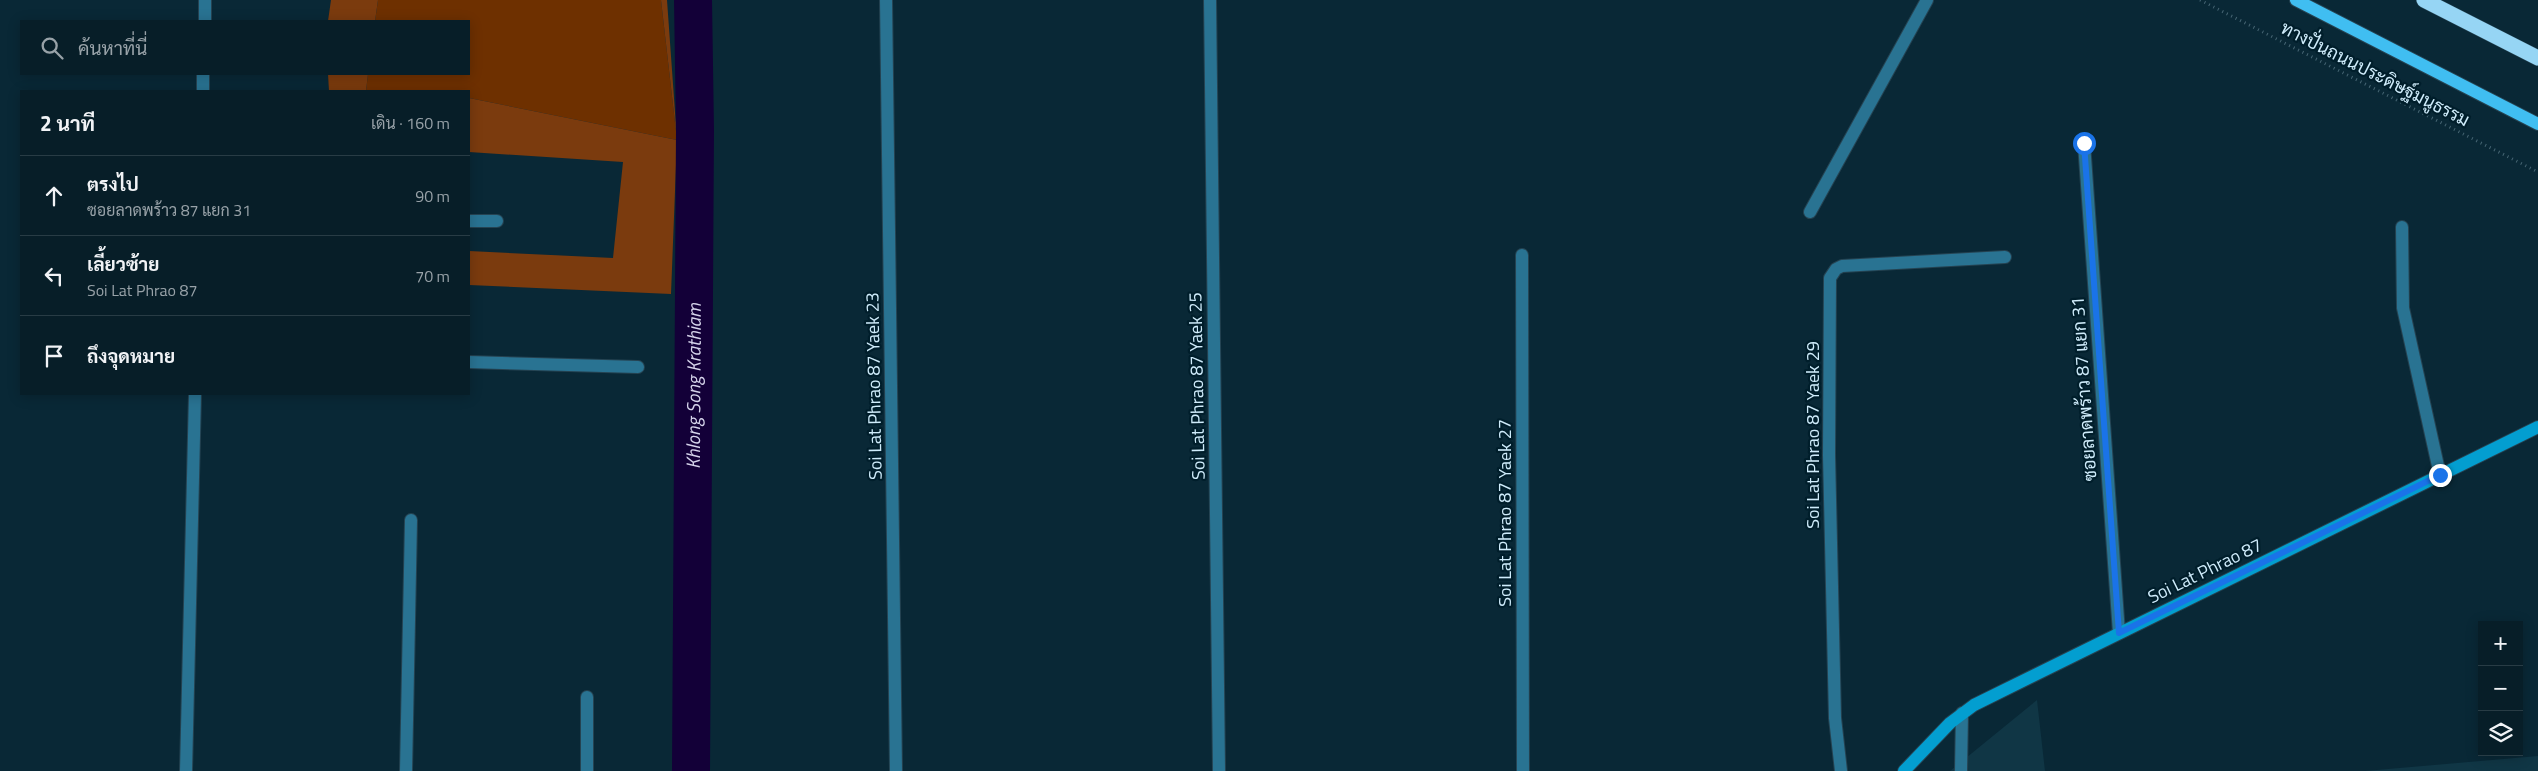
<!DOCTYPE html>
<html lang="th">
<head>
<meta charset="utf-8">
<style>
  :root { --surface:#071e28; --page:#102730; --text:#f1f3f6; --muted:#98a2a8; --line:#283c45 }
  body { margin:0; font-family:"Titillium Web",Sarabun,sans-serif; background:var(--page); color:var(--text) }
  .controls { position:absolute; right:15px; bottom:15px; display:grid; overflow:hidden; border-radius:0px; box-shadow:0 2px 12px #0003 }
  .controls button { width:45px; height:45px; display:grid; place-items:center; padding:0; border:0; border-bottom:1px solid var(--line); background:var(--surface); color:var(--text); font:25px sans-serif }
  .stop { position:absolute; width:15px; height:15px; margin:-11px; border:4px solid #1a73e8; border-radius:50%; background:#fff }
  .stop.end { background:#1a73e8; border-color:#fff; box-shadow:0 1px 5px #0008 }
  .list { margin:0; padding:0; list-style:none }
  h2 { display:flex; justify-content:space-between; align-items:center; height:65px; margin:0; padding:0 20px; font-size:21px }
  h2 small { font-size:16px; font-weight:400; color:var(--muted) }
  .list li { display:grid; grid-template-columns:32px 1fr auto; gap:15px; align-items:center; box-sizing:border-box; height:80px; padding:0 20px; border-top:1px solid var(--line) }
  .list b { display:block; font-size:19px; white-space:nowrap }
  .list p { margin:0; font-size:16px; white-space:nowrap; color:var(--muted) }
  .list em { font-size:16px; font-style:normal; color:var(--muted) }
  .icon { flex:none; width:28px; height:28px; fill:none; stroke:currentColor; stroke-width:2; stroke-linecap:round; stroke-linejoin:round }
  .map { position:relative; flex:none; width:2538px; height:771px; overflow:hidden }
  .search { position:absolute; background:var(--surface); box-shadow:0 2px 12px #0003; left:20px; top:20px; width:450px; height:55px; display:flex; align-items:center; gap:12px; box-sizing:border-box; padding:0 18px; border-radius:0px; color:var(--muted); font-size:19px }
  .panel { position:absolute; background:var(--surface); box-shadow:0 2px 12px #0003; left:20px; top:90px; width:450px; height:305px; border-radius:0px }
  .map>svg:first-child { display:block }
</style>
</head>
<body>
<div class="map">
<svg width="2538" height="771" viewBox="0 0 2538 771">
  <rect width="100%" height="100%" fill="#092836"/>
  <path fill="#103645" d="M2037 700 2045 771H1950Z
    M2538 756V771H2365Z"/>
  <path fill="#6e3000" d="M378 0H661L677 140 469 98V91H366L368 74H469V21H375Z"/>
  <path fill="#7b3b0e" d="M331 0H378L375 21H328Z
    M661 0H667L677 140 671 294 469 285V251L613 258 623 162 469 152V98L677 140Z
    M328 74H368L366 91H329Z"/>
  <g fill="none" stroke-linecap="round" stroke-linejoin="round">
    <path stroke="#130038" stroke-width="38" id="s1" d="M691 771 695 130 693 0"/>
    <g stroke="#254352" stroke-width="14">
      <path id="lane" d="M2084 143 2119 633
        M1810 212 1927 0
        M2402 227 2403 308 2440 475
        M1841 771 1835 718 1829 455 1830 278 1836 269 1842 266 2005 257
        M1961 771 1962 713"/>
    </g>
    <g stroke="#254352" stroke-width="14">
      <path id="street" d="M886 0 896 771
        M1210 0 1219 771
        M205 21V0
        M203 91V74
        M469 221H497
        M1522 255 1523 771
        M469 362 638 367
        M587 697V771
        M186 771 195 394
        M406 771 411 520"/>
    </g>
    <g stroke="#254352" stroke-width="14">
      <path id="secondary" d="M1904 771 1950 723 1974 705 2538 427"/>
    </g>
    <g stroke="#254352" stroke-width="14">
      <path id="primary" d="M2296 0 2538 124"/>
    </g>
    <g stroke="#254352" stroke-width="16">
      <path id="highway" d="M2424 0 2538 58"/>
    </g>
    <path stroke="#476674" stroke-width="3" stroke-dasharray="1 4" stroke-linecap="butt" d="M2200 0 2538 172"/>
    <use href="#lane" stroke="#297392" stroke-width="12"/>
    <use href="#street" stroke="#297392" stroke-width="12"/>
    <use href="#secondary" stroke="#039ed0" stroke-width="12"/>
    <use href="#primary" stroke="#40bef1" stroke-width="12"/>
    <use href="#highway" stroke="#96d5f4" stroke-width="15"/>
  </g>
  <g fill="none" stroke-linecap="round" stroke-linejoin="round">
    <path stroke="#1a73e8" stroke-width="6" d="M2084 143 2119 633 2440 475"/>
  </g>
  <g text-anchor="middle" stroke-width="4.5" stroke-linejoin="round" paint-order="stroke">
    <g font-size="18" fill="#cfecfb" stroke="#001e2b">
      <text transform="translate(2375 74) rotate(27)" y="6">ทางปั่นถนนประดิษฐ์มนูธรรม</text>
      <text transform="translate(874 386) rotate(-91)" y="6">Soi Lat Phrao 87 Yaek 23</text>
      <text transform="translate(1197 386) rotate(-91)" y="6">Soi Lat Phrao 87 Yaek 25</text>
      <text transform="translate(2084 389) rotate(-94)" y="6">ซอยลาดพร้าว 87 แยก 31</text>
      <text transform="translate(1813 435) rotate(-90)" y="6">Soi Lat Phrao 87 Yaek 29</text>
      <text transform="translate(1505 513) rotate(-90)" y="6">Soi Lat Phrao 87 Yaek 27</text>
      <text transform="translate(2205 571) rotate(-26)" y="6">Soi Lat Phrao 87</text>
    </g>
    <g font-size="19" font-style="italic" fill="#d6d4eb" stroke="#001e2b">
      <text dy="7" stroke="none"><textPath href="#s1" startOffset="385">Khlong Song Krathiam</textPath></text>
    </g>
  </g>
</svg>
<div class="controls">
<button>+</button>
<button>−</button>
<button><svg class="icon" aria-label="layers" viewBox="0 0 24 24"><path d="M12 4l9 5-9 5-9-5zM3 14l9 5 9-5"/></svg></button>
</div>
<div class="stop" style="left:2084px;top:143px"></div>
<div class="stop end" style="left:2440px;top:475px"></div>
<div class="search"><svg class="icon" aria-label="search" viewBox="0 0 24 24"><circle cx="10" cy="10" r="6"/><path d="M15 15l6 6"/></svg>ค้นหาที่นี่</div>
<section class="panel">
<h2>2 นาที<small>เดิน · 160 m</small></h2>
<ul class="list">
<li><svg class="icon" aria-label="ahead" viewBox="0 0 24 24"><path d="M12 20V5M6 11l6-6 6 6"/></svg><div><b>ตรงไป</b><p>ซอยลาดพร้าว 87 แยก 31</p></div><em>90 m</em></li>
<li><svg class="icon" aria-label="left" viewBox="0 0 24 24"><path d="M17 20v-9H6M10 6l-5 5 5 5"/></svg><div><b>เลี้ยวซ้าย</b><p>Soi Lat Phrao 87</p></div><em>70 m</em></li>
<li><svg class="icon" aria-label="arrive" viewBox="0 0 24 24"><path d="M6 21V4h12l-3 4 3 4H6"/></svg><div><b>ถึงจุดหมาย</b></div></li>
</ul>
</section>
</div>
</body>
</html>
